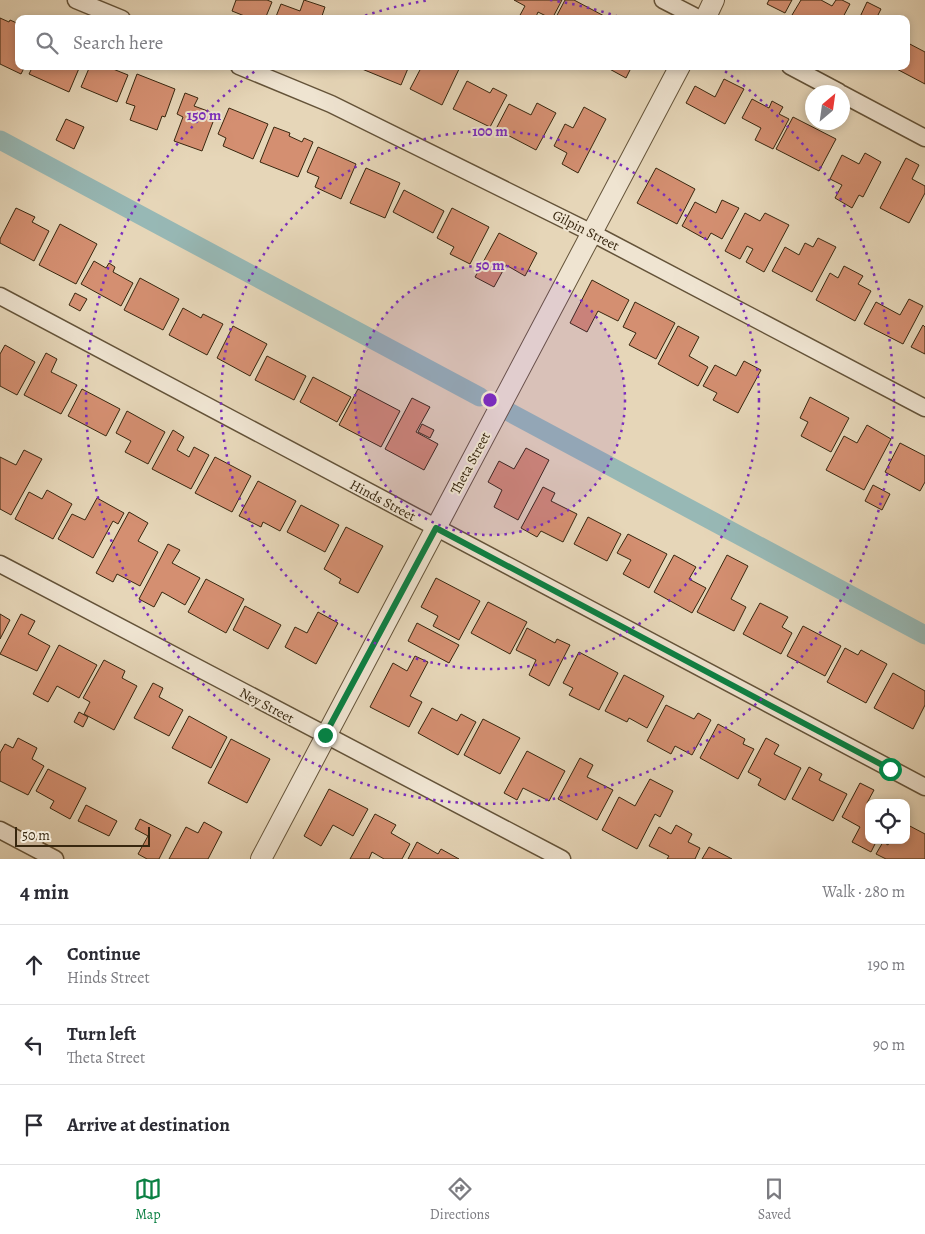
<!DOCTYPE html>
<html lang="en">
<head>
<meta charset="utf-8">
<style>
  :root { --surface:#fff; --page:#f2f2f3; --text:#2b2b33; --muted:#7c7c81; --line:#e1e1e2; --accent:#0b8043 }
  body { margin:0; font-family:Alegreya,serif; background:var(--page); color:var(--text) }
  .controls { position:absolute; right:15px; bottom:15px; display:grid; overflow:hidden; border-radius:10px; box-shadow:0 2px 8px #0003 }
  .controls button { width:45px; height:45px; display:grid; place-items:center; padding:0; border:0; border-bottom:1px solid var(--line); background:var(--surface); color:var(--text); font:25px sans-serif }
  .compass { position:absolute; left:805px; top:85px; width:45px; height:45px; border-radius:50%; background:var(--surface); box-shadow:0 2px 8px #0003; rotate:29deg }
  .scale { position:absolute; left:15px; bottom:12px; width:135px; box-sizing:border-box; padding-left:5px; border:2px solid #38270f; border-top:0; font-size:14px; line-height:18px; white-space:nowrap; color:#38270f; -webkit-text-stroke:4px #efe4d1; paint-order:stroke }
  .stop { position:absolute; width:15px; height:15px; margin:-11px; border:4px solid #0b8043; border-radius:50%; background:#fff }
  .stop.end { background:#0b8043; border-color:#fff; box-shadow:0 1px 5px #0008 }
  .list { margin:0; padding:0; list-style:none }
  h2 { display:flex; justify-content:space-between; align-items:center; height:65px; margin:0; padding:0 20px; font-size:21px }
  h2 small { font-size:16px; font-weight:400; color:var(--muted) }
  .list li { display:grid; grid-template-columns:32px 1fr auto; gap:15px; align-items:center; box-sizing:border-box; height:80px; padding:0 20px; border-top:1px solid var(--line) }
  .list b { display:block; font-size:19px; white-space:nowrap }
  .list p { margin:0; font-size:16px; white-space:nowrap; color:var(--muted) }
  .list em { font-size:16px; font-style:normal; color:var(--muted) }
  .icon { flex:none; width:28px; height:28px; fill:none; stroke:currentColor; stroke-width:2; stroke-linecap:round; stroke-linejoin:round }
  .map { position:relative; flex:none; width:925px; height:859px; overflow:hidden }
  .search { position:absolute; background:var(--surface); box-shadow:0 2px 8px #0003; left:15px; right:15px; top:15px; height:55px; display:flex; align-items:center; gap:12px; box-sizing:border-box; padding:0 18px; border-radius:10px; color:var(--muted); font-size:19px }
  .sheet { height:305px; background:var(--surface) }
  nav { display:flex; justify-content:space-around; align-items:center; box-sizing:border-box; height:70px; border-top:1px solid var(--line); background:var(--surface); font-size:14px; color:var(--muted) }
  nav a { display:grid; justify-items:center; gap:2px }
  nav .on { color:var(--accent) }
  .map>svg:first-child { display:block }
</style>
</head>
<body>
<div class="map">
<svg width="925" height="859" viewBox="0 0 925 859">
  <rect width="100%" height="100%" fill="#e6d6b8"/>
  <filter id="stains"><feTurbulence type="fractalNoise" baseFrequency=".004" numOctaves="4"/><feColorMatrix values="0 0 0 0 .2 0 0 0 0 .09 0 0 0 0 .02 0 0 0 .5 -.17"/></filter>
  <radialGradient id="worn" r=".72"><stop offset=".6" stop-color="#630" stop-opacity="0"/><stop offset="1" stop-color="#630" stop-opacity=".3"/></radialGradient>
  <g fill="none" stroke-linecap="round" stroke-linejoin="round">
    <path stroke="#97b8b5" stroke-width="19" d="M0 140 480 397
      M509 412 925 635"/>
  </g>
  <path fill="#d48f71" stroke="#38270f" d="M236 0H267L272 2 265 19H252L232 11Z
    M304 0 325 7 321 19H275L281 4 300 11Z
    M514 0H562L552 19 538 12 535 19H523L519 17 525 6Z
    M565 0H574L606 17 605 19H555Z
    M769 0H792L785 13 767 4Z
    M801 0H821L832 6 836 0H842L850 4 842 19H799L792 15Z
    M867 2 881 9 877 17 881 19H859Z
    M0 18 9 22 10 20 19 24V66H25L21 74 0 64Z
    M906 42 925 52V84L891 66H906Z
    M33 66H80L69 92 29 74Z
    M90 66H114L113 69 128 75 117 102 81 87Z
    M364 66H409L401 85 362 69Z
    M422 66H465L464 69 460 67 442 105 410 89Z
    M604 66H632L626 78Z
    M137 74 175 89 165 117 162 116 157 130 130 120 135 106 126 103Z
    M724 79 744 89 725 124 686 103 695 86 715 97Z
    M467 81 490 93 493 88 507 95 490 127 453 109Z
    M185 93 198 98 194 106 216 114 202 151 174 141 183 117 177 114Z
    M752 99 769 108 772 101 783 107 779 114 789 119 773 149 755 140 761 128 742 118Z
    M537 103 556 113 536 150 496 129 509 104 531 115Z
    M584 107 606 119 578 173 562 164 567 153 554 146 565 124 573 128Z
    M229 108 268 124 253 159 223 146 226 138 218 134Z
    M793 117 836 139 819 171 776 149Z
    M66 119 84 127 74 149 56 140Z
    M274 127 290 133 289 136 302 142 304 138 313 142 298 177 260 162Z
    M318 147 356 164 341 199 315 187 319 177 307 172Z
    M865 153 881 162 863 197 859 195 852 208 835 198 842 185 830 179 842 155 859 164Z
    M906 158 919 165 912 179 925 186V193L909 223 880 208Z
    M366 168 400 183 385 218 350 203Z
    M656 168 695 189 677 224 637 203Z
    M404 190 444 211 433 233 393 212Z
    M722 200 739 208 722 239 711 233 707 240 682 226 695 202 716 213Z
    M16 208 35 217 32 222 49 231 34 261 0 243V239Z
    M452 208 489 227 470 264 450 254 454 247 437 238Z
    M745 213 760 221 765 213 789 225 764 272 746 262 753 249 747 246 740 259 725 251Z
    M60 224 97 244 76 284 39 265Z
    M499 233 537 253 525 276 506 265 494 287 475 277Z
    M818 238 836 247 812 292 772 271 785 247 799 255 805 243 813 247Z
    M94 261 106 268 109 263 115 267 113 272 133 283 121 306 81 284Z
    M844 266 863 276 858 284 871 291 855 321 816 300 830 273 838 278Z
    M140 278 179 299 163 330 124 310Z
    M592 280 629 300 618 321 598 311 587 332 570 323Z
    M75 293 87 299 80 311 69 305Z
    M909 299 923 306 903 344 864 324 876 302 900 315Z
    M635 302 675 323 656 359 629 345 636 333 623 327Z
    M183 308 201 318 203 314 223 324 207 355 169 335Z
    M923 325 925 327V354L911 347Z
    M233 326 267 344 250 376 217 358Z
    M678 326 699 337 689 356 708 367 698 386 658 364Z
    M5 345 35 362 17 395 0 386V354Z
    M46 353 57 359 51 372 77 385 61 414 24 395Z
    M267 356 306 376 294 400 255 380Z
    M744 361 761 370 738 413 713 400 717 393 703 386 715 365 736 376Z
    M313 377 351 397 337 422 300 402Z
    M82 389 120 409 106 436 68 416Z
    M358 389 400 411 381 447 339 425Z
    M810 397 849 418 831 452 801 436 808 422 800 418Z
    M412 398 430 407 416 432 438 444 424 470 385 449Z
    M127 411 165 432 148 464 125 452 131 441 116 433Z
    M422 424 434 430 430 438 418 432Z
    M867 425 891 439 864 490 826 470 844 436 857 443Z
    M173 430 184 437 177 450 189 457 194 447 209 455 191 489 152 469Z
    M900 443 925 456V482L920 491 885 472Z
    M526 448 549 460 518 520 494 507 502 490 488 482 499 461 514 469Z
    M24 450 42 459 11 515 0 509V457L16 465Z
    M215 457 251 476 232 512 195 493Z
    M258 481 296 501 280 531 263 522 261 527 239 516Z
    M873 485 890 494 882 510 865 501Z
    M543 487 555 493 551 501 577 514 563 542 541 531 537 537 521 528Z
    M47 490 72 504 53 539 15 519 29 492 42 499Z
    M97 498 124 513 118 524 113 521 93 558 58 539 72 514 85 520Z
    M301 505 339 525 325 552 287 532Z
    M129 512 148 523 138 541 158 552 140 586 117 574 113 582 96 573Z
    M588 517 621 534 607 561 574 544Z
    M346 527 383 546 358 593 339 583 341 579 324 569Z
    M628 534 667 554 649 588 623 574 631 560 617 553Z
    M168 544 180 550 172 563 200 578 185 605 162 592 154 607 139 599Z
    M674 555 696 567 689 579 706 588 692 613 654 592Z
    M727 555 748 566 731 599 746 607 734 631 697 612Z
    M436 578 480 601 459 640 433 626 438 616 421 607Z
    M206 579 244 599 226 633 188 612Z
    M488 602 527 622 510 654 471 633Z
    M760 603 788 617 782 627 792 633 781 654 743 634Z
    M245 606 281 625 268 649 233 630Z
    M318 612 338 623 316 664 285 647 295 627 307 633Z
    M0 614 10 620 0 639Z
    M21 614 35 621 28 634 50 646 37 671 0 654Z
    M417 623 459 645 449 663 408 641Z
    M803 626 841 646 825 676 787 656Z
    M527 628 555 643 557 639 570 645 549 686 529 675 536 660 516 650Z
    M59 645 97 665 79 698 57 686 48 702 33 694Z
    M845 648 858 655 861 650 887 664 866 703 827 682Z
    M579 652 618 673 599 710 569 695 573 688 563 683Z
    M415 656 428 662 410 696 422 702 409 727 370 707 393 663 407 671Z
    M104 660 125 671 122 678 137 686 114 730 84 714 90 702 83 698Z
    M893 673 925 691V705L913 729 874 708Z
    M624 675 664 696 647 728 629 718 627 722 605 711Z
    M153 683 163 688 159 697 183 710 169 736 134 718Z
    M666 705 694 719 698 713 711 720 692 755 675 746 671 754 647 741Z
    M432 708 457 721 461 714 476 722 458 755 418 733Z
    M79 712 88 717 83 727 74 722Z
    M189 716 227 737 211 768 172 748Z
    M483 719 520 738 500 774 464 755Z
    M718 724 745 739 743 744 754 749 738 779 700 758Z
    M18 738 37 748 32 759 44 766 28 795 0 781V753L5 744 13 748Z
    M766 738 779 745 774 754 801 768 785 800 758 785 761 779 748 772Z
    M231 739 270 759 247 803 208 783Z
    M527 751 565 771 549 801 523 788 517 800 504 793Z
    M580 758 593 765 587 777 613 790 597 820 558 799Z
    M809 767 822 774 819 780 847 794 833 821 792 799Z
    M48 769 86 788 70 819 50 808 54 801 36 791Z
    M650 779 673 791 660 817 655 814 637 849 602 830 619 797 635 806Z
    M860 783 874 790 867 803 869 804V840H877L871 852 852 842 860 827 842 817Z
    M329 789 368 809 353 836 333 825 321 846 304 836Z
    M86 805 117 821 109 836 78 821Z
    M375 814 396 825 391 833 410 844 402 859H384L372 852 369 859H350Z
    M140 819 171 835 159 859H147L138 854 148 836 135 829Z
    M204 822 222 832 208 859H169L186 827 198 833Z
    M906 824 925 834V859H886L876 854 883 842 888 845 890 840H906Z
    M676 825 692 834 688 842 700 848 695 859H667L669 856 649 846 659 827 671 834Z
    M417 842 438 854 441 849 459 859H408Z
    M709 847 732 859H702Z"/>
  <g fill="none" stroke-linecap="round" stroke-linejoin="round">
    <g stroke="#645339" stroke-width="19">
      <path id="minor" d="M76 0 122 19
        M663 0 700 19
        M239 66 331 104 592 233 925 408
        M790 66 839 92
        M842 94 925 138
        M0 296 925 787
        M0 564 562 859
        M0 830 55 859"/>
    </g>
    <g stroke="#645339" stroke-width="22">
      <path id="tertiary" d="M705 19 714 0
        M261 859 680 66"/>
    </g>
    <use href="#minor" stroke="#efe4d1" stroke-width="16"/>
    <use href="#tertiary" stroke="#efe4d1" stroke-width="20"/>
  </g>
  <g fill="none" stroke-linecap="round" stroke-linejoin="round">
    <path stroke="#0b8043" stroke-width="6" d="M325 735 436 528 890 769"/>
  </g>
  <circle cx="490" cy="400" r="135" fill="#7b2cbf" fill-opacity=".12"/>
  <g fill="none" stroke="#7b2cbf" stroke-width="2.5" stroke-dasharray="2.5 5">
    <circle cx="490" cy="400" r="135"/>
    <circle cx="490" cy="400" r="269"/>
    <path d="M358 18A404 404 0 0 1 430 0M550 0A404 404 0 0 1 622 18M719 67A404 404 0 1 1 261 67"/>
  </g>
  <g text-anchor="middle" stroke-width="4" stroke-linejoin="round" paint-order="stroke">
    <g font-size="14" fill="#38270f" stroke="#efe4d1">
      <text transform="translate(586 230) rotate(27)" y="5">Gilpin Street</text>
      <text transform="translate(470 463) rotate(-62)" y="5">Theta Street</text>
      <text transform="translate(383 500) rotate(28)" y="5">Hinds Street</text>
      <text transform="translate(267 705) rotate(28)" y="5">Ney Street</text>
    </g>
  </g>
  <circle cx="490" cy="400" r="8" fill="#7b2cbf" stroke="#efe4d1" stroke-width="2.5"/>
  <g font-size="15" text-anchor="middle" font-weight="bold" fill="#7b2cbf" stroke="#efe4d1" stroke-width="4" stroke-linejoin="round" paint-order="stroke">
    <text x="204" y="120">150 m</text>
    <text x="490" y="136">100 m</text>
    <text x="490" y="270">50 m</text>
  </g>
  <rect width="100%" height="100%" filter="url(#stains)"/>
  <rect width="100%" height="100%" fill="url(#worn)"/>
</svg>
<div class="controls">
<button><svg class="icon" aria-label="locate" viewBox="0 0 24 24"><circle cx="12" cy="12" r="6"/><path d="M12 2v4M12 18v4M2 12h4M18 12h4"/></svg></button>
</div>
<svg class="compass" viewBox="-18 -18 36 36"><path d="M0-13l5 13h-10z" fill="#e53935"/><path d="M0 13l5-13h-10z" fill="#7c7c81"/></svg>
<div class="scale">50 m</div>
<div class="stop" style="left:890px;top:769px"></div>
<div class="stop end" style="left:325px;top:735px"></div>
<div class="search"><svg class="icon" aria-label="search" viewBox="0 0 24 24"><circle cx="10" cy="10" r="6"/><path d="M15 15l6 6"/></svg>Search here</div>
</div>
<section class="sheet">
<h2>4 min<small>Walk · 280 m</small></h2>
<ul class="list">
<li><svg class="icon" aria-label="ahead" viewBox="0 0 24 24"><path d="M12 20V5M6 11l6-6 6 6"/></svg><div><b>Continue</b><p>Hinds Street</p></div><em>190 m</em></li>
<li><svg class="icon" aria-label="left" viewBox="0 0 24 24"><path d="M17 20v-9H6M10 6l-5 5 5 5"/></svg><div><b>Turn left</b><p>Theta Street</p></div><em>90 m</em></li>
<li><svg class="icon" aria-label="arrive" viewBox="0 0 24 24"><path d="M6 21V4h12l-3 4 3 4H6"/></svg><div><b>Arrive at destination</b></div></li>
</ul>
</section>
<nav>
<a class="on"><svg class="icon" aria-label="map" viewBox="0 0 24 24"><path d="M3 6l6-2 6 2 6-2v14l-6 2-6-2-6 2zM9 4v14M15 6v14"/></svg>Map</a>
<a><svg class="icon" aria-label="directions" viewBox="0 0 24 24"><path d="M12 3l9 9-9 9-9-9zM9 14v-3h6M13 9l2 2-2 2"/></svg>Directions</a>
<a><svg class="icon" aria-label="saved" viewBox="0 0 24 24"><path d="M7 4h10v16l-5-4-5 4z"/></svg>Saved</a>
</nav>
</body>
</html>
